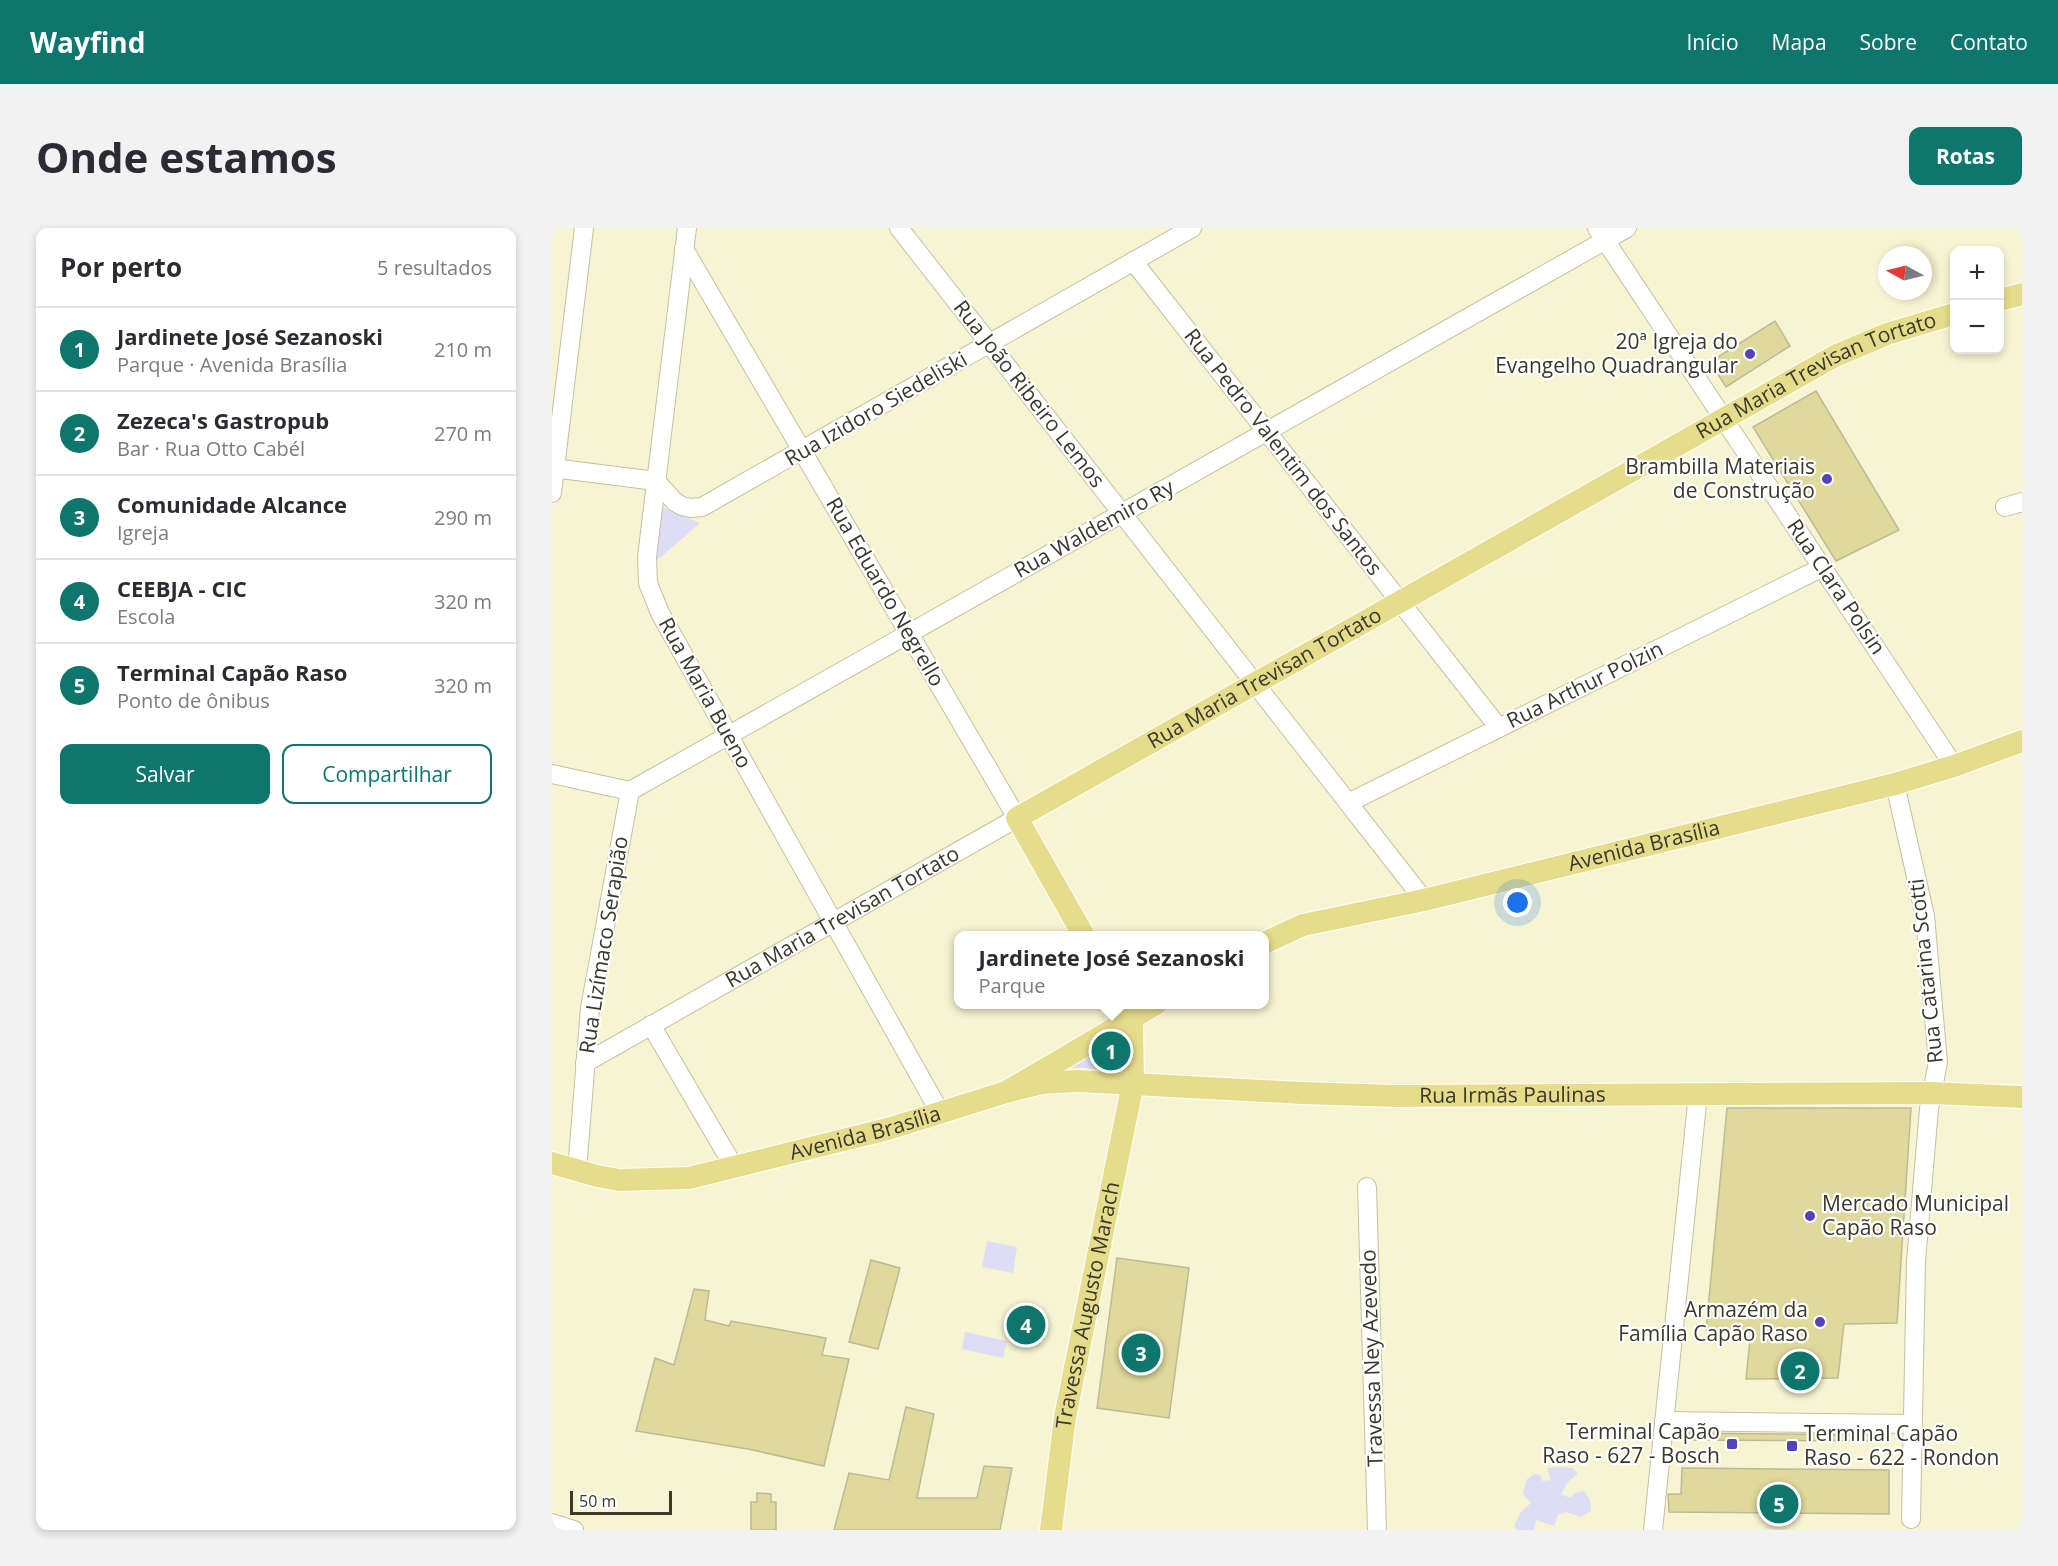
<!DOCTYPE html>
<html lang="pt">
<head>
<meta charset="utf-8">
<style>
  :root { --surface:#fff; --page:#f2f2f3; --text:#2b2b33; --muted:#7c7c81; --line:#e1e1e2; --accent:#0f766e }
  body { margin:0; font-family:"Open Sans",sans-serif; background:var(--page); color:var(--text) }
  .controls { position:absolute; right:18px; top:18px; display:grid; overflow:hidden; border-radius:12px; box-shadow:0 3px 9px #0003 }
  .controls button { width:54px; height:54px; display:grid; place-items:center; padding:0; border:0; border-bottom:2px solid var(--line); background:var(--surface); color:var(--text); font:30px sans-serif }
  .compass { position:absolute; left:1326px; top:18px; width:54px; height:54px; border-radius:50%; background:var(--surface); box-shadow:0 3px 9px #0003; rotate:277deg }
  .scale { position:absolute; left:18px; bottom:15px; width:102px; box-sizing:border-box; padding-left:6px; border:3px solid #39382a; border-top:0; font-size:16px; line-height:21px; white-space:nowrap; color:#39382a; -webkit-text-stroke:4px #fff; paint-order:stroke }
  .you { position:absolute; left:966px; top:675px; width:21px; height:21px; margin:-15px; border:4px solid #fff; border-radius:50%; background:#1a73e8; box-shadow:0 0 0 9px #1a73e833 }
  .badge { display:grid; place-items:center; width:39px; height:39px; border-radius:50%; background:var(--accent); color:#fff; font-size:20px; font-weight:700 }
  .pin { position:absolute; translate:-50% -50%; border:3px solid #fff; box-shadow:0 2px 6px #0006 }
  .popup { position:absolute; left:402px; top:703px; width:315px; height:78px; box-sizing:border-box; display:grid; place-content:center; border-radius:12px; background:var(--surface); filter:drop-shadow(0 2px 4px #0005); font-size:20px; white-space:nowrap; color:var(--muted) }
  .popup b { font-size:22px; color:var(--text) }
  .popup::after { content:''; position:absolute; left:50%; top:100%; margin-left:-12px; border:12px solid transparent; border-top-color:var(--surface) }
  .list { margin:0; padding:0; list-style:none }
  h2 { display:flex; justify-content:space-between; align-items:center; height:78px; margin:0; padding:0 24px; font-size:26px }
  h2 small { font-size:20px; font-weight:400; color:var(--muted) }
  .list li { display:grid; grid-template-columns:39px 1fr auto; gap:18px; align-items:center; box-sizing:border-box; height:84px; padding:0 24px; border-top:2px solid var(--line) }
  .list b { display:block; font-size:22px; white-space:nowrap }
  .list p { margin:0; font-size:20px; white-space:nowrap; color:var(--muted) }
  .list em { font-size:20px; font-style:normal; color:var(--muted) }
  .actions { display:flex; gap:12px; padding:18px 24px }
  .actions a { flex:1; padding:14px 0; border:2px solid var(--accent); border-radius:12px; text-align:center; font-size:21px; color:var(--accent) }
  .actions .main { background:var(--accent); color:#fff }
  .map { position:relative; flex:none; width:1470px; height:1302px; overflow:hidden; border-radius:12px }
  header { display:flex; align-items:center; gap:36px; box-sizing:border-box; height:84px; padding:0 30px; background:var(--accent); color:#fff }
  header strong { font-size:28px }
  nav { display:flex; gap:33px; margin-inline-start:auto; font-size:21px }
  .intro { display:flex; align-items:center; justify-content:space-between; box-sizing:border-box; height:144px; padding:0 36px }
  h1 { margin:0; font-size:42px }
  .button { padding:15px 27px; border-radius:12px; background:var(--accent); color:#fff; font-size:21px; font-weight:700 }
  main { display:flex; gap:36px; padding:0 36px }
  aside { flex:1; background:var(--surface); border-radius:12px; box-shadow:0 3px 9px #0003 }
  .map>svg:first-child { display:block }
</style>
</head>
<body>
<header>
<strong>Wayfind</strong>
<nav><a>Início</a><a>Mapa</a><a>Sobre</a><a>Contato</a></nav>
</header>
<div class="intro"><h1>Onde estamos</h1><a class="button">Rotas</a></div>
<main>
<aside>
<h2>Por perto<small>5 resultados</small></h2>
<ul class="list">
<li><span class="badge">1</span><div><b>Jardinete José Sezanoski</b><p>Parque · Avenida Brasília</p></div><em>210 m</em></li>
<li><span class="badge">2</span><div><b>Zezeca's Gastropub</b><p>Bar · Rua Otto Cabél</p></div><em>270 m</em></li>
<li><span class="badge">3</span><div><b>Comunidade Alcance</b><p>Igreja</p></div><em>290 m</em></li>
<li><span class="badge">4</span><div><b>CEEBJA - CIC</b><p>Escola</p></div><em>320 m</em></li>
<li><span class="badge">5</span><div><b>Terminal Capão Raso</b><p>Ponto de ônibus</p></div><em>320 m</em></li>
</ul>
<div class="actions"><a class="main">Salvar</a><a>Compartilhar</a></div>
</aside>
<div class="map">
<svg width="1470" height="1302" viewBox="0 0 1470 1302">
  <rect width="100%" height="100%" fill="#f7f4d2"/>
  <path fill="#dddef5" d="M108 278 148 295 101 336Z
    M571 808 573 843 519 839Z
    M435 1013 465 1019 461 1045 430 1039Z
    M413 1104 455 1113 451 1130 410 1121Z
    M1007 1239 1021 1240 1026 1246 1017 1253 1009 1266 1018 1270 1023 1265 1032 1263 1038 1272 1039 1283 1029 1289 1014 1284 1006 1287 1002 1298 984 1292 982 1302H965L962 1298 968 1285 979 1275 971 1266 975 1251 982 1246 988 1247 990 1253 999 1252 995 1240Z"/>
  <path fill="#dfd99b" stroke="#bdba9a" stroke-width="1.5" d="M1223 93 1238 118 1174 159 1158 134Z
    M1264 163 1347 302 1284 333 1201 199Z
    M1175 880H1359L1345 1095 1292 1096 1286 1150 1194 1151 1199 1102H1154Z
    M565 1030 637 1040 617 1190 545 1180Z
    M319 1032 348 1040 326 1121 297 1114Z
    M142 1061 157 1063 153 1092 177 1098 179 1093 274 1110 270 1127 297 1131 272 1238 196 1221 84 1203 103 1130 122 1137Z
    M354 1179 382 1186 365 1270H425L432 1238 460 1240 448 1302H282L297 1245 337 1252Z
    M1135 1205 1329 1207V1213L1135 1212Z
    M1130 1240 1337 1242V1286L1117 1284 1116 1266H1129Z
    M205 1265 219 1266V1274H224V1302H199V1274H205Z"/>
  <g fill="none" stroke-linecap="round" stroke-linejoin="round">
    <g stroke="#c4c1a1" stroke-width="20">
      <g id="minor">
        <path d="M135 0 95 329 96 355 108 385 389 886"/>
        <path d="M347 0 872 672"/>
        <path d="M1045 0 1402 538"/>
        <path d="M581 33 947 500"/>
        <path d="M0 240 104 253 123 274 130 278 139 280 150 279 640 0"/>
        <path d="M0 265 32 0"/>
        <path d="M1453 279 1470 274"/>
        <path d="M0 546 78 563 1075 0"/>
        <path d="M1343 556 1373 688 1386 834 1377 881 1364 1033 1359 1291"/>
        <path d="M796 575 1271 339"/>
        <path d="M99 797 182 939"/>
        <path id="s1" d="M33 835 465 590 132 21"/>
        <path d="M25 943 38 780 78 563"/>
        <path d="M815 959 825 1302"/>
        <path d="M1112 1193 1360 1196"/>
        <path d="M0 1295 22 1302"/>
        <path d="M1101 1302 1146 866"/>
      </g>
    </g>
    <g stroke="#fff" stroke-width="24">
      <g id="major">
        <path d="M1448 72 1470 66"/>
        <path id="s2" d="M532 708 465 590 1283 128 1335 106 1402 86"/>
        <path id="s3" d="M712 715 751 697 872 672 1343 556 1402 538 1470 513"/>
        <path id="s4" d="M454 864 490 855 526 853 750 865 843 868 1381 865 1470 869"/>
        <path id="s5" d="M0 935 45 948 67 952 137 950 336 901 454 864 604 776"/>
        <path id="s6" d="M499 1302 513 1189 581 855 580 790 572 776"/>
      </g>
    </g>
    <use href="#minor" stroke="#fff" stroke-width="18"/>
    <use href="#major" stroke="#e6dd8c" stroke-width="22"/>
  </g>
  <g fill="#5342b9" stroke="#fff" stroke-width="2">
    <circle cx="1198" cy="126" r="6"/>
    <circle cx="1275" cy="251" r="6"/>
    <circle cx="1258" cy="988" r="6"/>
    <circle cx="1268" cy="1094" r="6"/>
    <rect x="1174" y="1210" width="12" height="12" rx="3"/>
    <rect x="1234" y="1212" width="12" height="12" rx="3"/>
  </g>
  <g text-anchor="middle" stroke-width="4.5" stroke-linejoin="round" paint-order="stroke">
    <g font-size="21" fill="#39382a" stroke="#fff" text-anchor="end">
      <text x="1186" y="121">20ª Igreja do<tspan x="1186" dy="24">Evangelho Quadrangular</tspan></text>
      <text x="1263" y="246">Brambilla Materiais<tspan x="1263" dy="24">de Construção</tspan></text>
      <text x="1270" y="983" text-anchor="start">Mercado Municipal<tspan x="1270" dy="24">Capão Raso</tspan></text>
      <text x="1256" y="1089">Armazém da<tspan x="1256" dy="24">Família Capão Raso</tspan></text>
      <text x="1168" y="1211">Terminal Capão<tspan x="1168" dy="24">Raso - 627 - Bosch</tspan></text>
      <text x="1252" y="1213" text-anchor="start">Terminal Capão<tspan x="1252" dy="24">Raso - 622 - Rondon</tspan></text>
    </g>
    <g font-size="21" fill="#39382a" stroke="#fff">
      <text dy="7" stroke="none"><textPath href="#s2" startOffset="1050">Rua Maria Trevisan Tortato</textPath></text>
      <text transform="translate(477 166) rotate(52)" y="7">Rua João Ribeiro Lemos</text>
      <text transform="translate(324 181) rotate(-30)" y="7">Rua Izidoro Siedeliski</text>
      <text transform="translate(731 224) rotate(52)" y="7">Rua Pedro Valentim dos Santos</text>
      <text transform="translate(542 301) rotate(-29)" y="7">Rua Waldemiro Ry</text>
      <text transform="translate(1284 359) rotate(56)" y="7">Rua Clara Polsin</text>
      <text transform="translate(333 364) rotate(60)" y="7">Rua Eduardo Negrello</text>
      <text dy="7" stroke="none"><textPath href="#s2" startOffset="420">Rua Maria Trevisan Tortato</textPath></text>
      <text transform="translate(1033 457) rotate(-26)" y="7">Rua Arthur Polzin</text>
      <text transform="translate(153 465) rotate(61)" y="7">Rua Maria Bueno</text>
      <text dy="7" stroke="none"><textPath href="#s3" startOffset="393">Avenida Brasília</textPath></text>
      <text dy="7" stroke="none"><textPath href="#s1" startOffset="296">Rua Maria Trevisan Tortato</textPath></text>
      <text transform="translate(52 717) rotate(-81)" y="7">Rua Lizímaco Serapião</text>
      <text transform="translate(1374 743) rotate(-96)" y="7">Rua Catarina Scotti</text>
      <text dy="7" stroke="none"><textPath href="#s4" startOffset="508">Rua Irmãs Paulinas</textPath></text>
      <text dy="7" stroke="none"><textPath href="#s5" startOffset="321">Avenida Brasília</textPath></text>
      <text dy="7" stroke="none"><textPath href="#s6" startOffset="228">Travessa Augusto Marach</textPath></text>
      <text transform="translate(820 1130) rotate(-92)" y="7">Travessa Ney Azevedo</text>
    </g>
  </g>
</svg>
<div class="controls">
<button>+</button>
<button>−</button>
</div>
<svg class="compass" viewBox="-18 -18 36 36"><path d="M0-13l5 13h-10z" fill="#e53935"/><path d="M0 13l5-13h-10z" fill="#7c7c81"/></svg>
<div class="scale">50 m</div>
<div class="you"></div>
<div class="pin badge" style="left:559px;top:823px">1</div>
<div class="popup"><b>Jardinete José Sezanoski</b>Parque</div>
<div class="pin badge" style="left:1248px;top:1143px">2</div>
<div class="pin badge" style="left:589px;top:1125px">3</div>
<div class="pin badge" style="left:474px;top:1097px">4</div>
<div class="pin badge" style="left:1227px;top:1276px">5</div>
</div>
</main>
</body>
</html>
